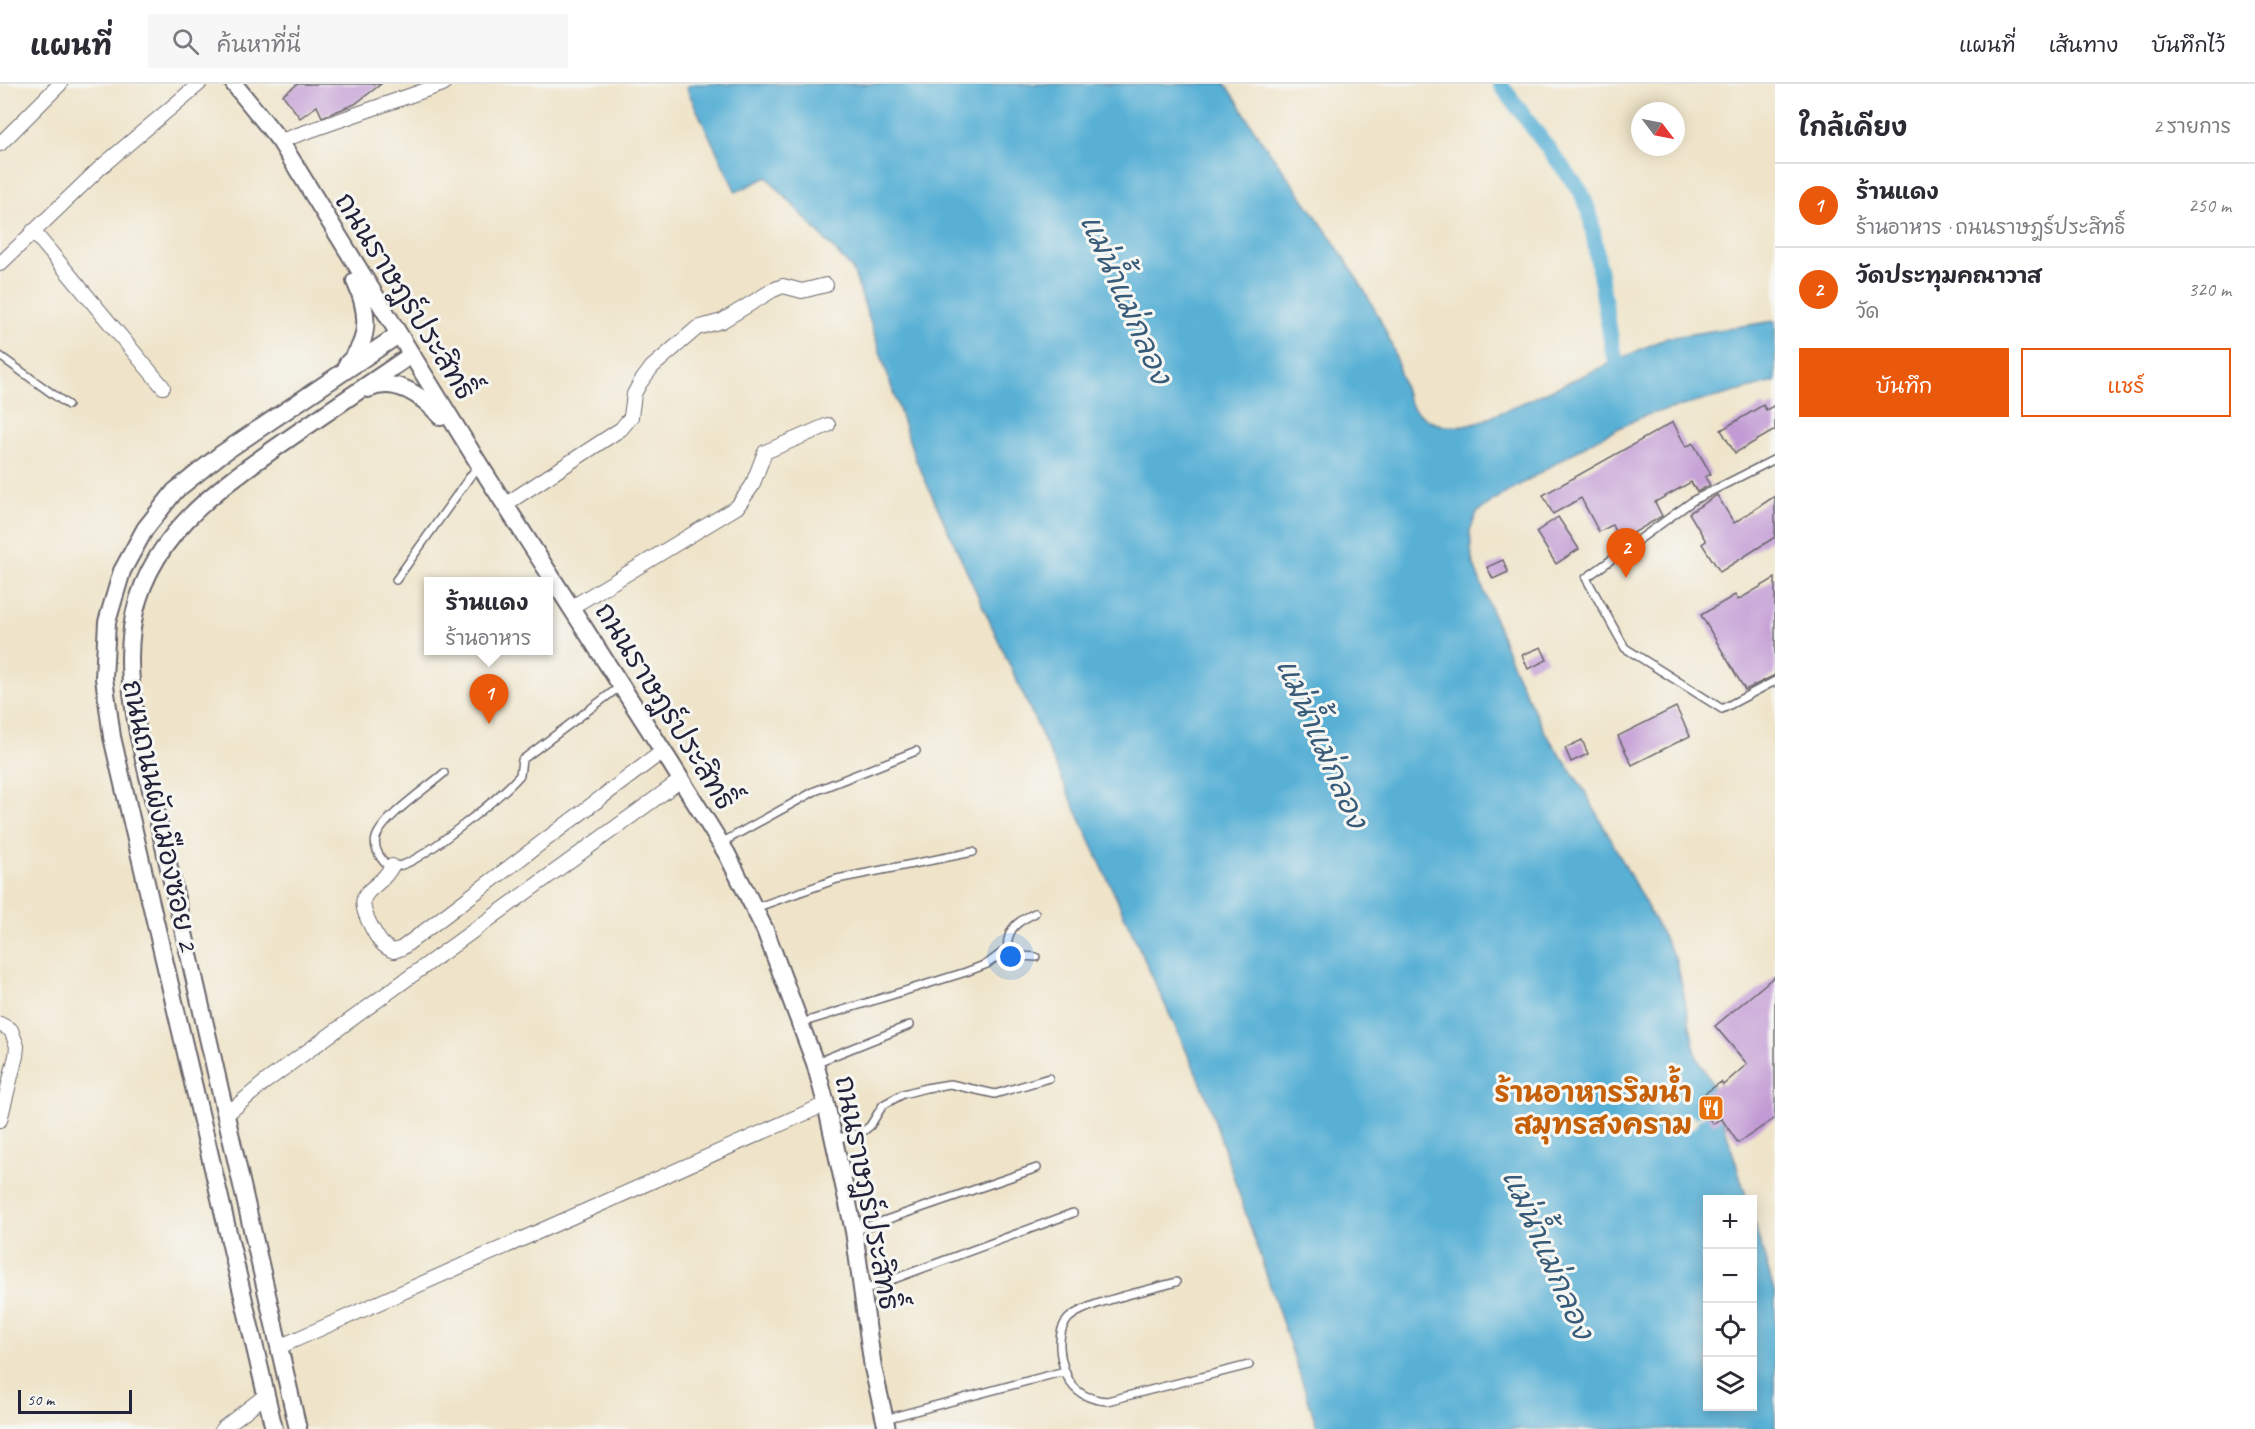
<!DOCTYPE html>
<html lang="th">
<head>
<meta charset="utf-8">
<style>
  :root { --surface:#fff; --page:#f7f7f7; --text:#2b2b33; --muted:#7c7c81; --line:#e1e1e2; --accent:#ea580c }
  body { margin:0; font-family:Caveat,"Playpen Sans Thai",sans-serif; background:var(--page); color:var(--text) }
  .controls { position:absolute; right:18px; bottom:18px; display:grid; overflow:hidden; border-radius:0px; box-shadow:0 3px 15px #0003 }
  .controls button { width:54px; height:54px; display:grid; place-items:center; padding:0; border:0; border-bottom:2px solid var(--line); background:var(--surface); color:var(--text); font:30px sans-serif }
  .compass { position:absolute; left:1631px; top:18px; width:54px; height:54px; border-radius:50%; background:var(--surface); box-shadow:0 3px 15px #0003; rotate:122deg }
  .scale { position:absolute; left:18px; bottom:15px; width:114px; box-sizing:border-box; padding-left:6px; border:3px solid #22223b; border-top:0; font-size:16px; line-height:21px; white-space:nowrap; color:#22223b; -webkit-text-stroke:4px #f6f6f2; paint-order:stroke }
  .you { position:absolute; left:1011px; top:873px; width:21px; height:21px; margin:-15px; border:4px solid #fff; border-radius:50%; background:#1a73e8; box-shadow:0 0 0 9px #1a73e833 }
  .badge { display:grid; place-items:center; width:39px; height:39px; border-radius:50%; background:var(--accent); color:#fff; font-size:20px; font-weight:700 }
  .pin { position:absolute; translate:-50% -50px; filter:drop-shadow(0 2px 3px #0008) }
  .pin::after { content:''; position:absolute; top:32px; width:21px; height:18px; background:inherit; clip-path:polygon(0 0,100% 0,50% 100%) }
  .popup { position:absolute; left:424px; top:493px; width:129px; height:78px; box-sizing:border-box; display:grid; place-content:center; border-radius:0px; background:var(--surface); filter:drop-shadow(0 2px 4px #0005); font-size:20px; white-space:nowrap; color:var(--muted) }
  .popup b { font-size:22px; color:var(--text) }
  .popup::after { content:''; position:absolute; left:50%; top:100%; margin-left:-12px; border:12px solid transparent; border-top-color:var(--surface) }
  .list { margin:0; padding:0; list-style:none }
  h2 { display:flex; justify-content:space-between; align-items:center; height:78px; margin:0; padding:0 24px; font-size:26px }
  h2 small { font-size:20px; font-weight:400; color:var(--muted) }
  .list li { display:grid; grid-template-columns:39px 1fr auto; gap:18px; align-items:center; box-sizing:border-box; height:84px; padding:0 24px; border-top:2px solid var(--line) }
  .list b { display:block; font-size:22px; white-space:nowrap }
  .list p { margin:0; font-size:20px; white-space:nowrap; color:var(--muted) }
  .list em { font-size:20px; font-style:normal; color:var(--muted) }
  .actions { display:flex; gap:12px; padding:18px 24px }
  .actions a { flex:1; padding:14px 0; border:2px solid var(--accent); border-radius:0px; text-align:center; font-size:21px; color:var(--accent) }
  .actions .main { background:var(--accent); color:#fff }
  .icon { flex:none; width:33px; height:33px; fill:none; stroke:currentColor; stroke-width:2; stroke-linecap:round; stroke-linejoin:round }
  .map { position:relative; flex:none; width:1775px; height:1345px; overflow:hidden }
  header { display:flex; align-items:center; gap:36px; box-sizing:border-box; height:84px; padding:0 30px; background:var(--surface); border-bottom:2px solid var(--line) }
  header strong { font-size:28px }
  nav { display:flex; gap:33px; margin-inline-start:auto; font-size:21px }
  .search { width:420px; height:54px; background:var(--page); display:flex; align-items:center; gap:15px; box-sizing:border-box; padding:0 21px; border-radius:0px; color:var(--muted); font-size:22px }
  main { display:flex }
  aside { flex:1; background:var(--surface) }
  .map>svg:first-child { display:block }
</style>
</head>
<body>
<header>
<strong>แผนที่</strong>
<div class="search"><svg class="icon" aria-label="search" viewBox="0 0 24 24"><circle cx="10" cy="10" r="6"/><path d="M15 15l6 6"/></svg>ค้นหาที่นี่</div>
<nav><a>แผนที่</a><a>เส้นทาง</a><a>บันทึกไว้</a></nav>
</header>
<main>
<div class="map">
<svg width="1775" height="1345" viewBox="0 0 1775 1345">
  <rect width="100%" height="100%" fill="#f6f6f2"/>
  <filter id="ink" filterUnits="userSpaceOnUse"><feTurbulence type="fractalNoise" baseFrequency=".0167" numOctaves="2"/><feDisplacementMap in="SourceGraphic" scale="12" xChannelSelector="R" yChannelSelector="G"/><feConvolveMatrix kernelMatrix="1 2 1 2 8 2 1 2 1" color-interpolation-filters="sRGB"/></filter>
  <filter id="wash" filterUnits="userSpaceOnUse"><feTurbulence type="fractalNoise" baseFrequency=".008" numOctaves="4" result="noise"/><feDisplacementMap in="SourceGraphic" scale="24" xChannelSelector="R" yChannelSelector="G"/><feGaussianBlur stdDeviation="1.35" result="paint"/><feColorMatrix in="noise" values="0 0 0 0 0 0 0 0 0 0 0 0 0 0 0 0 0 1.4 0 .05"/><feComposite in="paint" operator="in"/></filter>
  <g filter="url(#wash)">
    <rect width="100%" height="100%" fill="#efe4c9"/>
    <path fill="#58b0d5" stroke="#3d6988" stroke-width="1.5" d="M694 0H1225C1239 15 1247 36 1259 53 1299 109 1341 163 1374 224 1381 237 1388 251 1393 265 1399 280 1404 315 1414 325 1433 344 1456 346 1480 338L1666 254 1775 237V298L1643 332 1593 357 1494 416 1477 429 1470 446 1472 476 1514 585 1544 647 1584 706 1677 878 1696 971 1711 998 1747 1115 1708 1116V1322H1752L1753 1135 1775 1210V1345H1318L1205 1008 915 374 853 186 767 93 736 108 686 3Z"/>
    <path fill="#efe4c9" d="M1704 1029 1706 1031 1696 1038 1698 1040 1689 1047 1683 1038 1692 1031 1695 1035Z"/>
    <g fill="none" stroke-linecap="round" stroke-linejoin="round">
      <path stroke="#58b0d5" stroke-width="16" d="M1500 0 1581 108 1590 130 1613 268 1625 299"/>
    </g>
    <g id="blocks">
      <path fill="#c29bd4" d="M298 0H381L355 20 322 33 317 22 300 34 283 11Z
        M1763 321 1766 326 1775 321V346L1735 369 1721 346Z
        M1673 338 1686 363 1693 359 1711 390 1705 393 1710 401 1697 408 1691 398 1655 418 1662 432 1620 457 1612 441 1599 448 1581 414 1553 430 1543 411Z
        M1717 411 1734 439 1775 412V453L1720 488 1702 460 1706 457 1689 429Z
        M1558 433 1579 465 1556 480 1536 448Z
        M1503 476 1508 488 1493 495 1487 483Z
        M1775 494V591L1745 606 1701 531 1735 511 1738 516Z
        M1541 563 1547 576 1528 585 1522 571Z
        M1676 623 1690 652 1632 681 1618 652Z
        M1582 656 1588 670 1571 678 1565 664Z
        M1775 892V1034L1738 1059 1721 1034 1713 1040 1698 1020 1706 1014 1704 1010 1721 998 1723 1001 1747 980 1715 942Z"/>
    </g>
  </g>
  <g filter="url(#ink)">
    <use href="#blocks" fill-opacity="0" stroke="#6a666d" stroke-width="1.5"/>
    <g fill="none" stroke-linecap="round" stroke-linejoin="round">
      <g stroke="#6a666d" stroke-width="10">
        <path id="service" d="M0 272 68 321
          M1775 375 1694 416 1586 494 1625 564 1722 625 1775 597
          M396 496 479 380
          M444 689C427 704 382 734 376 754 373 764 381 776 388 782 392 782 398 782 402 781 424 775 504 710 520 691L522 676 622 601
          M721 759 815 707 916 667
          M755 824 837 795 973 768
          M1035 829C1029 832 1023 835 1018 839 1009 846 1001 866 1016 871 1022 873 1030 872 1036 873
          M801 939 966 888 987 880 1008 864
          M815 979 910 941
          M834 1055 861 1049 870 1042 883 1021 903 1010 926 1004 950 1000 995 1010 1049 994
          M854 1147 1037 1084
          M1176 1198C1151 1206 1085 1218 1068 1235 1055 1249 1060 1276 1067 1292 1074 1309 1090 1316 1107 1317L1249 1281
          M864 1206 1073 1129
          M885 1335 1065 1287"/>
      </g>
      <g stroke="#6a666d" stroke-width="16">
        <path id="minor" d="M280 57 443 0
          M0 60 60 0
          M33 147 163 303
          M0 180 101 83 199 0
          M506 420 621 345 631 333 634 310 640 299 652 283 697 244 722 237 773 206 783 202 802 207 826 201
          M572 523 737 423 752 402 765 368 828 341
          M392 782C377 811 349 802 372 844 378 855 382 863 394 867L402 864 663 667
          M0 940 11 946 17 962 16 972 0 1036
          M226 1031 265 998 681 696
          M279 1263 826 1020
          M222 1345 266 1311"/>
      </g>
      <g stroke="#6a666d" stroke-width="20">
        <path id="tertiary" d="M234 0 280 57 479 380 670 678 727 770 765 846 815 979 826 1020 854 1147 873 1284 887 1345
          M347 280C372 256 368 225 355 197
          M368 305C395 292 423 312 441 333
          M274 1345 112 653 104 594 107 538 122 487 145 445 175 407 220 371 398 251
          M298 1345 138 649C132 613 127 580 132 544 144 451 224 400 294 351 333 324 372 298 411 271"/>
      </g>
      <use href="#service" stroke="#fff" stroke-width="7"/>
      <use href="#minor" stroke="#fff" stroke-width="14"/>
      <use href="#tertiary" stroke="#fff" stroke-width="16"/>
    </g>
  </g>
  <defs>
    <g id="restaurant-square" transform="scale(1.35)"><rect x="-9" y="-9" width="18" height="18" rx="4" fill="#e8710a" stroke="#f6f6f2"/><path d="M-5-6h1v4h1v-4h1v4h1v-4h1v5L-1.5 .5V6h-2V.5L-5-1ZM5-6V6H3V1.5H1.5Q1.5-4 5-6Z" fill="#fff"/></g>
  </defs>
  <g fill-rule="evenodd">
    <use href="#restaurant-square" x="1711" y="1024"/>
  </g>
  <g text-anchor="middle" stroke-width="6" stroke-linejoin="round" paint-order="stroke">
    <g font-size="28" fill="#22223b" stroke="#f6f6f2">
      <text transform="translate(406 212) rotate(58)" y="10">ถนนราษฎร์ประสิทธิ์</text>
      <text transform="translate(666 622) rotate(58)" y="10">ถนนราษฎร์ประสิทธิ์</text>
      <text transform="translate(161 731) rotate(78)" y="10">ถนนถนนผังเมืองซอย 2</text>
      <text transform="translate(868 1109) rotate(79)" y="10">ถนนราษฎร์ประสิทธิ์</text>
    </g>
    <g font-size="28" font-weight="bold" fill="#c56008" stroke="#f6f6f2" text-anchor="end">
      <text x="1692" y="1018">ร้านอาหารริมน้ำ<tspan x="1692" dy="32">สมุทรสงคราม</tspan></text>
    </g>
    <g font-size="30" font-style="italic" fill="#385b79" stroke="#f6f6f2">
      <text transform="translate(1126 215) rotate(66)" y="10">แม่น้ำแม่กลอง</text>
      <text transform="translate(1322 659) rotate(66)" y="10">แม่น้ำแม่กลอง</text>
      <text transform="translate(1548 1170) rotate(66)" y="10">แม่น้ำแม่กลอง</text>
    </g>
  </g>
</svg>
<div class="controls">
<button>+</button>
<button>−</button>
<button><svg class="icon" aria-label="locate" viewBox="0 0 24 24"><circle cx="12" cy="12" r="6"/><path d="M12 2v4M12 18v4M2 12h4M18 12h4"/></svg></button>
<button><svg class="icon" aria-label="layers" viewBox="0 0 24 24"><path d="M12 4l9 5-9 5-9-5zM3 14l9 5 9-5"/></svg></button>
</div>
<svg class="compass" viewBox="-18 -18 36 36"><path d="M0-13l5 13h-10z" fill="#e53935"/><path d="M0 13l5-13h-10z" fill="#7c7c81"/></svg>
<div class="scale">50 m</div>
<div class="you"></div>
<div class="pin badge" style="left:489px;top:640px">1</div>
<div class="popup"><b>ร้านแดง</b>ร้านอาหาร</div>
<div class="pin badge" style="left:1626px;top:494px">2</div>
</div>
<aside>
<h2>ใกล้เคียง<small>2 รายการ</small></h2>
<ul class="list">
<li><span class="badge">1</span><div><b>ร้านแดง</b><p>ร้านอาหาร · ถนนราษฎร์ประสิทธิ์</p></div><em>250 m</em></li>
<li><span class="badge">2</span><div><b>วัดประทุมคณาวาส</b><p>วัด</p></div><em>320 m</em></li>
</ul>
<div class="actions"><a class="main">บันทึก</a><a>แชร์</a></div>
</aside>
</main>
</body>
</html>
